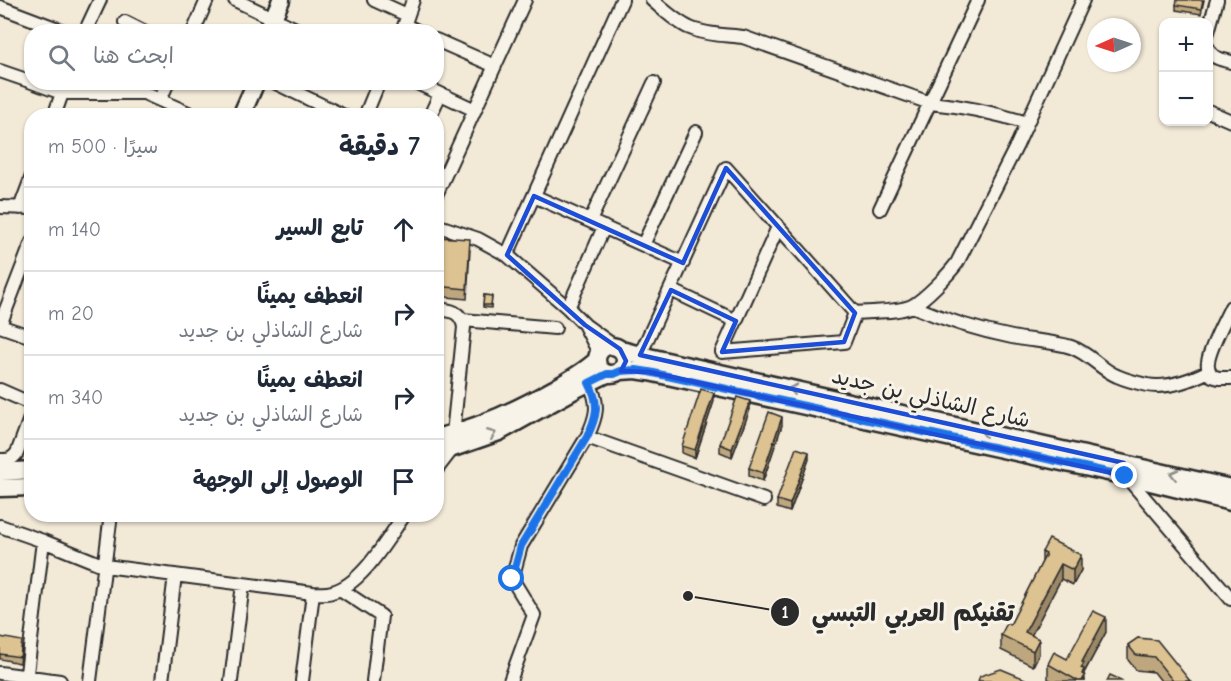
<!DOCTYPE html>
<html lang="ar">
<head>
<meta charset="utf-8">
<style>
  :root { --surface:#fff; --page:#f2f2f3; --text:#1f2937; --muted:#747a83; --line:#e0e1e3 }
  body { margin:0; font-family:"Comic Neue","Playpen Sans Arabic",sans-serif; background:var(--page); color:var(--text); direction:rtl }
  .controls { position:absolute; right:18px; top:18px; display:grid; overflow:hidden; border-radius:12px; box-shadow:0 2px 4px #0004 }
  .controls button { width:54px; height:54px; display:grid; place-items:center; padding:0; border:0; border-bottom:2px solid var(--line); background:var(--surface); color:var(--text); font:30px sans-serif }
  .compass { position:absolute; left:1087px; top:18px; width:54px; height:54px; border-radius:50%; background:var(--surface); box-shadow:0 2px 4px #0004; rotate:267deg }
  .stop { position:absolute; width:18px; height:18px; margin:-14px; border:4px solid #1a73e8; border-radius:50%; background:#fff }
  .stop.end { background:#1a73e8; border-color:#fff; box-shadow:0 2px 6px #0008 }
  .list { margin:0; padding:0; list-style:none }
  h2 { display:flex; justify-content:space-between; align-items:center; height:78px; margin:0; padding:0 24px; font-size:26px }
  h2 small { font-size:20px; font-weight:400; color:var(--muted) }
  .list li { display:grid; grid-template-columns:39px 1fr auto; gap:18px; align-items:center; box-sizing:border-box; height:84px; padding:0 24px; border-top:2px solid var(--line) }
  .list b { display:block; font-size:22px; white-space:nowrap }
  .list p { margin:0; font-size:20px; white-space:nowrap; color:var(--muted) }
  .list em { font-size:20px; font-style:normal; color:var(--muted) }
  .icon { flex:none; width:33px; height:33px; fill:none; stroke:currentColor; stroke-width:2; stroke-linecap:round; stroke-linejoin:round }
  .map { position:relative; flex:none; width:1231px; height:681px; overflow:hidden; direction:ltr }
  .search { position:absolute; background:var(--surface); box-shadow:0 2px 4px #0004; left:24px; top:24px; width:420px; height:66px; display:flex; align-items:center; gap:15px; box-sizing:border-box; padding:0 21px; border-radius:24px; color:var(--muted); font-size:22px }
  .panel { position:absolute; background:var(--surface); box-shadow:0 2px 4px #0004; left:24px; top:108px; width:420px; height:414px; border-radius:24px; direction:rtl }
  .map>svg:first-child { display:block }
</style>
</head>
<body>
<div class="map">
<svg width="1231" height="681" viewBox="0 0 1231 681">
  <rect width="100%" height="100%" fill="#f2e9d7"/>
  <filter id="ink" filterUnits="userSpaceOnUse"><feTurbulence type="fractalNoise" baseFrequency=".0167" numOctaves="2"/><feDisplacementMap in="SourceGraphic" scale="12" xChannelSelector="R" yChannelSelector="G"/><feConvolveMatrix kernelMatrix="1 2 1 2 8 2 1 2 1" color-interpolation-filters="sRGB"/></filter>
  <g filter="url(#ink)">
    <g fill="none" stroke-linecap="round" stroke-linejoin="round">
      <g stroke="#2b2b2b" stroke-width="16">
        <path id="minor" d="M235 0 302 32
          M374 0 407 15
          M652 0C664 10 676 22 690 28 706 35 726 35 743 37L930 103C963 106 995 113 1027 123
          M0 7 66 32
          M125 22 145 32
          M405 25 419 32
          M85 32 100 0
          M193 32 207 0
          M402 32 413 0
          M1208 32 1217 0
          M436 40 495 66
          M1208 48C1212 59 1221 59 1231 62
          M0 71 32 82
          M32 82 62 93H144L195 116
          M274 82 344 116
          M415 82 475 110
          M160 100 168 82
          M1208 111 1231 121
          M54 116 66 82
          M365 116 379 82
          M430 116 440 94
          M436 195 525 0
          M534 196 683 263
          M0 207 32 208
          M20 208 32 176
          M880 209 978 0
          M590 221 654 83
          M436 225 478 239 507 255 568 308 585 325 614 346
          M778 227 722 352 844 342 855 313
          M643 245 696 132
          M507 255 622 0
          M671 290 736 321
          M912 306C945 320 977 330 1012 337 1031 341 1052 341 1071 347 1089 353 1100 369 1117 376 1126 380 1138 383 1147 385 1168 389 1191 380 1209 371
          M1231 307C1224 322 1210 347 1208 362 1207 368 1209 372 1212 376L1219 378H1231
          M568 308 604 227
          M436 309C450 310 461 311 464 327L453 434
          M855 313C872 311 897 313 912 306 925 299 948 275 957 263L1017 145 1083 0
          M463 320 555 328
          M0 325 32 242
          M0 326 32 337
          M585 326 599 353
          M640 355 726 168 855 313
          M0 390 32 404
          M587 437 764 500
          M0 460C8 460 12 460 17 453L32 413
          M436 470 453 448
          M1125 475 1231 599
          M0 526 43 541 105 566 313 593C319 593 326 594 332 592 362 585 387 539 405 514
          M340 589 381 616 373 681
          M0 673 60 681
          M26 681 43 541
          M90 681 111 514
          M162 681 175 575
          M231 681 243 584
          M302 681 313 593
          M510 681 534 615 512 579 521 546 587 437C597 416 600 404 589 383"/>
      </g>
      <g stroke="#2b2b2b" stroke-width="21">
        <path id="secondary" d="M267 32 281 0
          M241 116 256 82
          M597 360a14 14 0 1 1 28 0a14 14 0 1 1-28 0Z
          M621 350 640 355 1231 488
          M621 371 636 370 649 372 1126 476 1231 502
          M436 438C478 428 517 410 554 389 569 380 584 372 597 360
          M436 451 453 448 499 432 578 388 607 374
          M0 472 32 470
          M0 488 32 487"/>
      </g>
      <use href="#minor" stroke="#f7f3e8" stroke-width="12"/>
      <use href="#secondary" stroke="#f7f3e8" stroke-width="16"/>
    </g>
    <path fill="#bea77e" stroke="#2b2b2b" stroke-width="1.5" d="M1204 0 1201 14 1176 10V5Z
      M436 237 470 250 467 299 436 296Z
      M484 295 492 296 491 308 483 307Z
      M714 401 695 458 682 453V446Z
      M750 409 732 457 720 452V444Z
      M782 425 763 481 749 476V468Z
      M809 459 790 512 777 508V500Z
      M1042 552 1081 570 1073 585 1061 579 1031 636 1039 654 1033 666 1001 650V635L1010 625 1042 562Z
      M1106 632 1084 673 1085 681H1052L1048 679V664L1067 659Z
      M0 637 22 646 20 663 0 659Z
      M1138 638 1190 681H1161L1154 672 1136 670 1128 660V645Z"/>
    <path fill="#9b8866" stroke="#2b2b2b" stroke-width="1.5" d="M714 393V401L695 458V450Z
      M750 401V409L732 457V449Z
      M782 417V425L763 481V473Z
      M809 452V459L790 512V504Z
      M1081 555V570L1073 585V570Z
      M1061 564V579L1025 647V632Z
      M1106 617V632L1084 673 1085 681H1081L1082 662Z
      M1039 639V654L1033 666V651Z"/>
    <path fill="#ddc292" stroke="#2b2b2b" stroke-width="1.5" d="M1177 0H1203L1201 9 1176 5Z
      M436 237 470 239 467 289 436 286Z
      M484 295 492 296 491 305H483Z
      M701 389 714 393 695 450 682 446Z
      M737 397 750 401 732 449 720 444Z
      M769 412 782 417 763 473 749 468Z
      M796 448 809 452 790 504 777 500Z
      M1049 539 1081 555 1073 570 1061 564 1025 632 1039 639 1033 651 1001 635 1007 623 1010 625 1046 554 1042 552Z
      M1093 611 1106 617 1082 662 1084 663 1081 668 1084 669 1082 674 1085 676 1082 681H1078L1048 664 1054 652 1067 659Z
      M0 637 22 641 20 657 0 654Z
      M1138 638 1157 640 1190 681H1173L1154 657 1136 655 1128 645Z
      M1001 669 1030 681H978L980 676Z
      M1110 675 1123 681H1107Z"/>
    <defs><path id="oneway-chevron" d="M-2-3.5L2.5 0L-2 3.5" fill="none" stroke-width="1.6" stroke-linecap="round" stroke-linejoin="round" transform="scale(1.5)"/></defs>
    <g stroke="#918f8a">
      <use href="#oneway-chevron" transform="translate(793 389) rotate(-167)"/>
      <use href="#oneway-chevron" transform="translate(984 431) rotate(-167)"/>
      <use href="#oneway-chevron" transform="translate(492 434) rotate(-22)"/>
      <use href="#oneway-chevron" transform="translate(1174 474) rotate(-167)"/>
    </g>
  </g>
  <g fill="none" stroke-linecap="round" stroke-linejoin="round" filter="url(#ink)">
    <path stroke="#1a73e8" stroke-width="8" d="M512 579 521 546 587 437C597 416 600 404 589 383L607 374H614L621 371 636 370 649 372 1125 476"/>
  </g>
  <path fill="none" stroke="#1d4ed8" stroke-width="4.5" stroke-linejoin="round" d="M726 168 855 313 844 342 722 352 736 321 671 290 640 355 1124 463 1126 476 649 372 621 371 626 361 620 349 585 325 507 255 534 196 683 263Z"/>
  <g text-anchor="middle" stroke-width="6" stroke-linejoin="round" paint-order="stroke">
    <g font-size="22" fill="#2b2b2b" stroke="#f7f3e8">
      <text transform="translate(931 397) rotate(13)" y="8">شارع الشاذلي بن جديد</text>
    </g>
  </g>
  <path fill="none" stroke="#2b2b2b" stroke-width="2" d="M688 596L785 612"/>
  <g fill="#2b2b2b" stroke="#f7f3e8" stroke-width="2">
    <circle cx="688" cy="596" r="6"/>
    <circle cx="785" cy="612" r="15"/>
  </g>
  <g font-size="18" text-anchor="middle" font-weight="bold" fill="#fff">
    <text x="785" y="618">1</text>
  </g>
  <g font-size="24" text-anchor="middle" font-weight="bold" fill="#2b2b2b" stroke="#f7f3e8" stroke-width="6" stroke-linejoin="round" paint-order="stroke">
    <text x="913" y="621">تقنيكم العربي التبسي</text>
  </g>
</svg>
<div class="controls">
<button>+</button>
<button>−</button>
</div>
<svg class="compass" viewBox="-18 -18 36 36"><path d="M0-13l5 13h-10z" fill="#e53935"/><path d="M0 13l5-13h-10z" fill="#747a83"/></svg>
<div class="stop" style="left:512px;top:579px"></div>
<div class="stop end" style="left:1125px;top:476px"></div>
<div class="search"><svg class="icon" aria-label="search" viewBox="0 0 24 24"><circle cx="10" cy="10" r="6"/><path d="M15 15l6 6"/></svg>ابحث هنا</div>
<section class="panel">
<h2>7 دقيقة<small>سيرًا · 500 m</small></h2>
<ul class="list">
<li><svg class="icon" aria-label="ahead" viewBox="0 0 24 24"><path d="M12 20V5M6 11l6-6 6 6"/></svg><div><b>تابع السير</b></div><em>140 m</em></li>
<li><svg class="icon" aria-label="right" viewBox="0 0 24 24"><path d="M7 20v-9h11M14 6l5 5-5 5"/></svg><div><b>انعطف يمينًا</b><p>شارع الشاذلي بن جديد</p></div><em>20 m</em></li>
<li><svg class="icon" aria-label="right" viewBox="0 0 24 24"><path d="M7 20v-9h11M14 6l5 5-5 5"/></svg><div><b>انعطف يمينًا</b><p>شارع الشاذلي بن جديد</p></div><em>340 m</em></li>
<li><svg class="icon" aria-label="arrive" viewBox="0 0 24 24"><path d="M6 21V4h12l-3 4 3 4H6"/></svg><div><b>الوصول إلى الوجهة</b></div></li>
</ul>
</section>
</div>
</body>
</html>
